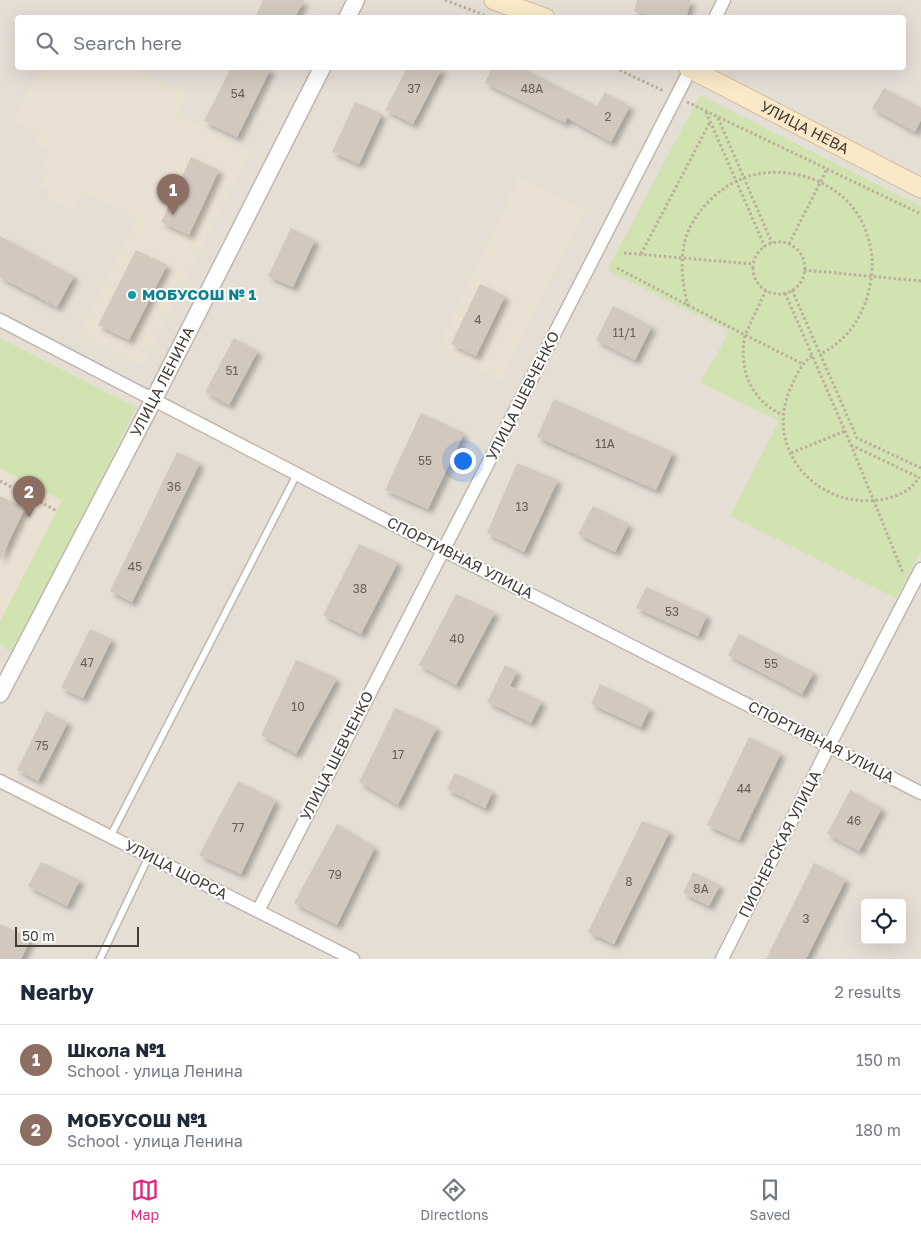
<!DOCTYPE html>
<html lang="en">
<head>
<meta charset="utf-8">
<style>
  :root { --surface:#fff; --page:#f2f2f3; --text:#1f2937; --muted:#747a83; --line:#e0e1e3; --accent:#db2777 }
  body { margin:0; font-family:"Golos Text",sans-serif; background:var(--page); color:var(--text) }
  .controls { position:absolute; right:15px; bottom:15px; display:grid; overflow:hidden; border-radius:5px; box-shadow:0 5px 20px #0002 }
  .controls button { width:45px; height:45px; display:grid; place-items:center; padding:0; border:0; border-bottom:1px solid var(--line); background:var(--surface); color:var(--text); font:25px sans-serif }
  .scale { position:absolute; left:15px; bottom:12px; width:124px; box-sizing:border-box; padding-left:5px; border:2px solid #443d36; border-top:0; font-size:14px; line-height:18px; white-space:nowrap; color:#443d36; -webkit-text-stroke:4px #fff; paint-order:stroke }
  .you { position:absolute; left:462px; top:460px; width:18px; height:18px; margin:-12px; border:4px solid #fff; border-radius:50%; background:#1a73e8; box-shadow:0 0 0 8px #1a73e833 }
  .badge { display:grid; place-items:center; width:32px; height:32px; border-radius:50%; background:var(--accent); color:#fff; font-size:16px; font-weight:700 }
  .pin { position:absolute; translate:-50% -41px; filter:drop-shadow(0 1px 2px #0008) }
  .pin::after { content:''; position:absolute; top:26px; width:18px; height:15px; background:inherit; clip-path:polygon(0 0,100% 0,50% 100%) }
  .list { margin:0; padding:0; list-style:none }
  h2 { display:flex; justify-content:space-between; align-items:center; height:65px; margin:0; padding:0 20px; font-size:21px }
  h2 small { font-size:16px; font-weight:400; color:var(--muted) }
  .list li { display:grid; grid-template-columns:32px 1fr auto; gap:15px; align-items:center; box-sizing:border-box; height:70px; padding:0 20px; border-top:1px solid var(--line) }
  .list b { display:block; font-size:19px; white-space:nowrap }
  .list p { margin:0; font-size:16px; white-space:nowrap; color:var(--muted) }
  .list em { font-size:16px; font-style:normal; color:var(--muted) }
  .icon { flex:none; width:28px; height:28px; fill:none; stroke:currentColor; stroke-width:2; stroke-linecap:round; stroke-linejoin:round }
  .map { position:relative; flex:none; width:921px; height:959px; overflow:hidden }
  .search { position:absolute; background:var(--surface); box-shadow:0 5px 20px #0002; left:15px; right:15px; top:15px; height:55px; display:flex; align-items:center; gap:12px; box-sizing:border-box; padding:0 18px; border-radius:5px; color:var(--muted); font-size:19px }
  .sheet { height:205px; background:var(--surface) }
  nav { display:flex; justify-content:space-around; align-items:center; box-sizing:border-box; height:70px; border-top:1px solid var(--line); background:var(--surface); font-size:14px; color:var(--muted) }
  nav a { display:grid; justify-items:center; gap:2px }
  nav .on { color:var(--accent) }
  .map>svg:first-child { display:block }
</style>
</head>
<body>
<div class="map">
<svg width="921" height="959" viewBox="0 0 921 959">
  <defs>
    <filter id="shadow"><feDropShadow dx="4.5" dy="4.5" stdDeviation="2.5" flood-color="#0004"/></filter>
  </defs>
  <rect width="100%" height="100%" fill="#f2ede6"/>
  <path fill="#e5ded5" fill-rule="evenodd" d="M0 0H921V959H0ZM18 18H904V68H18ZM865 903H902V940H865Z"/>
  <path fill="#eae0d1" d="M39 68H135L188 94 178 114 251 151 141 366 79 335 137 220 84 193 74 211 46 197 49 191 40 186 49 167 43 163 49 150 35 143 39 135 12 121Z
    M519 177 585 209 502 380 438 349Z
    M0 345 116 403 0 630Z"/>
  <path fill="#d2e3b2" d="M700 95 921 206V551L896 598 730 516 779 421 700 383 730 331 607 270Z
    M0 338 136 407 86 513 11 652 0 645V621L62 501 0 468Z"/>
  <path fill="#d2c8bd" filter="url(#shadow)" d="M263 0H304L295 18H255Z
    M637 0H691L686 18H656L634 11Z
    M231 68H271L237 137 204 121Z
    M407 68H442L413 124 385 110Z
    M492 68H522L597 106 605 92 630 106 611 142 567 118 565 123 485 83Z
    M884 88 921 108V120L915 132 872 108Z
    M355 102 382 114 359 164 332 152Z
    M191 157 219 170 189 235 161 222Z
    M291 228 315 240 293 287 268 276Z
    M0 236 74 276 57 307 0 277Z
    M136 250 167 265 129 340 98 325Z
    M480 284 505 296 476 356 451 344Z
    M613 306 652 326 635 360 596 340Z
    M234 338 258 351 229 405 205 392Z
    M554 399 673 452 656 490 537 437Z
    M421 413 464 433 428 509 385 490Z
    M177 452 200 463 132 602 110 591Z
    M517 463 558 480 524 552 487 533Z
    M0 496 25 508 0 560Z
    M593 506 629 524 615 552 578 534Z
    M359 544 398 562 361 634 323 615Z
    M646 587 707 615 698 636 636 608Z
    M456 594 495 612 456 685 419 665Z
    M90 629 112 639 83 698 61 688Z
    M739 634 814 672 802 694 728 655Z
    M296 660 337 678 296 754 261 735Z
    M505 665 517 671 510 686 542 701 531 723 487 702Z
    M600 684 650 708 641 727 591 704Z
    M395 708 437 727 398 805 359 782Z
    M46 711 68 722 38 781 17 770Z
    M749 737 781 753 739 840 707 825Z
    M455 773 493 791 485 808 447 789Z
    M238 781 276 800 241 874 199 855Z
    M850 790 882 808 859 851 827 834Z
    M642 821 670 831 614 944 588 932Z
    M337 824 375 847 337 925 294 903Z
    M41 862 80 880 67 906 28 886Z
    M814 863 846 879 806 959H766Z
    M693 872 720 885 709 906 683 893Z
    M0 924 31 939 21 959H0Z"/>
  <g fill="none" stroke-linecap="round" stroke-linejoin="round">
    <g stroke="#bfb7ad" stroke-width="9">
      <path id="service" d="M110 837 297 474
        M100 959 149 856"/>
    </g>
    <g stroke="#bfb7ad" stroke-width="15">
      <path id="minor" d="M715 18 724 0
        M0 320 443 550 921 793
        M0 781 353 959
        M258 911 691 68
        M722 959 829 746 921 569"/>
    </g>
    <g stroke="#bfb7ad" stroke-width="19">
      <g id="tertiary">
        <path d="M347 18 356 0"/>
        <path id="s1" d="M0 694 154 399 322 68"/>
      </g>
    </g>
    <g stroke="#cebb99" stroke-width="21">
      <g id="secondary">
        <path d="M494 0 545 18"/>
        <path id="s2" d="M689 68 921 188"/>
      </g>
    </g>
    <path stroke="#bdae9c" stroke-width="3" stroke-dasharray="2.5 2.5" stroke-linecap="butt" d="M445 0 484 15
      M615 68 664 91
      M687 102 921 214
      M706 112 765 247
      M718 118 772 243
      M753 268a26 26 0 1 1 52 0a26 26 0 1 1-52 0Z
      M789 244 827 169
      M624 253 753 264
      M641 254 710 122
      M617 268 745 335C738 369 751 401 783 415
      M804 270 921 281
      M766 290 745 335 803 364
      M792 290 857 438 921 468
      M785 293 851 445 903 573
      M688 306C682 284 679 256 687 234 698 207 724 182 753 175 798 164 852 187 867 234 873 253 874 270 869 290 863 317 846 342 820 354
      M812 356C802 362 796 376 791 387 762 450 819 512 884 499 899 496 912 490 919 477
      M851 445 920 478
      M791 453 845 431
      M0 481 57 511"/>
    <use href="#service" stroke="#fff" stroke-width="6"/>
    <use href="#minor" stroke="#fff" stroke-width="12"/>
    <use href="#tertiary" stroke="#fff" stroke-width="16"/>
    <use href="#secondary" stroke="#fae9c8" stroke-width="19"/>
  </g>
  <circle fill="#0f9aa8" stroke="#fff" stroke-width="2" cx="132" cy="295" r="5"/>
  <g text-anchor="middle" stroke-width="4" stroke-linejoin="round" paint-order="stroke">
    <g font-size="12" fill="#686058">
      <text x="414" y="93">37</text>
      <text x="532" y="93">48А</text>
      <text x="238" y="98">54</text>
      <text x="608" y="121">2</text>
      <text x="478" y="324">4</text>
      <text x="624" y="337">11/1</text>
      <text x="232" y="375">51</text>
      <text x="605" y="448">11А</text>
      <text x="425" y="465">55</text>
      <text x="174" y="491">36</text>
      <text x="522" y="511">13</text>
      <text x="135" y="571">45</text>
      <text x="360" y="593">38</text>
      <text x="672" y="616">53</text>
      <text x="457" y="643">40</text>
      <text x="87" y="667">47</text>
      <text x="771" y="668">55</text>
      <text x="298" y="711">10</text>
      <text x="42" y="750">75</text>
      <text x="398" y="759">17</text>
      <text x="744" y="793">44</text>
      <text x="854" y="825">46</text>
      <text x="238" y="832">77</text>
      <text x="335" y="879">79</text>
      <text x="629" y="886">8</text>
      <text x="701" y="893">8А</text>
      <text x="806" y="923">3</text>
    </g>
    <g font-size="15" fill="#443d36" stroke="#fff">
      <text dy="5" stroke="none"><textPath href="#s2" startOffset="130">УЛИЦА НЕВА</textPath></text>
      <text dy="5" stroke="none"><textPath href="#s1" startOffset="352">УЛИЦА ЛЕНИНА</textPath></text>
      <text transform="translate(523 396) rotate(-63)" y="5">УЛИЦА ШЕВЧЕНКО</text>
      <text transform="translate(460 558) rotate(27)" y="5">СПОРТИВНАЯ УЛИЦА</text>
      <text transform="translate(821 742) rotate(27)" y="5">СПОРТИВНАЯ УЛИЦА</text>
      <text transform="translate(337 756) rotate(-63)" y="5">УЛИЦА ШЕВЧЕНКО</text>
      <text transform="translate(780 844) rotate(-63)" y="5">ПИОНЕРСКАЯ УЛИЦА</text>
      <text transform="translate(176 870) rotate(27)" y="5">УЛИЦА ЩОРСА</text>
    </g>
    <g font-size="15" font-weight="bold" fill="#0d838f" stroke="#fff" text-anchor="start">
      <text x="142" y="300">МОБУСОШ № 1</text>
    </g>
  </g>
</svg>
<div class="controls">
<button><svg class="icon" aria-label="locate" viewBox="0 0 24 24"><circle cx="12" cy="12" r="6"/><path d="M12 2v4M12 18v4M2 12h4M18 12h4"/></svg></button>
</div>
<div class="scale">50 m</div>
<div class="you"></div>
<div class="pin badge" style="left:173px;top:215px;background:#8d6e63">1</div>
<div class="pin badge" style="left:29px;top:517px;background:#8d6e63">2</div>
<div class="search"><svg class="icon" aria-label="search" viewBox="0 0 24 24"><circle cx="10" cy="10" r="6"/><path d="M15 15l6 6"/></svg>Search here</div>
</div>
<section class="sheet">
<h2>Nearby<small>2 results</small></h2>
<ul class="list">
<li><span class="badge" style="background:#8d6e63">1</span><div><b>Школа №1</b><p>School · улица Ленина</p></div><em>150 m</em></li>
<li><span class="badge" style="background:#8d6e63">2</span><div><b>МОБУСОШ №1</b><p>School · улица Ленина</p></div><em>180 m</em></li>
</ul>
</section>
<nav>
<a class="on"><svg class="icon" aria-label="map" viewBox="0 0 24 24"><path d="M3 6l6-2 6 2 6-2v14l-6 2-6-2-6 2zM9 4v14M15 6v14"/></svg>Map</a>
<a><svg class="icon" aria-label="directions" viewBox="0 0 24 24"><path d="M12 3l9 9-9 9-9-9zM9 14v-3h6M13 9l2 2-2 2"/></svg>Directions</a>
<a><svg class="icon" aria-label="saved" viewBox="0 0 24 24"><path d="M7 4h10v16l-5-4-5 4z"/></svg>Saved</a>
</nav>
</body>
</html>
